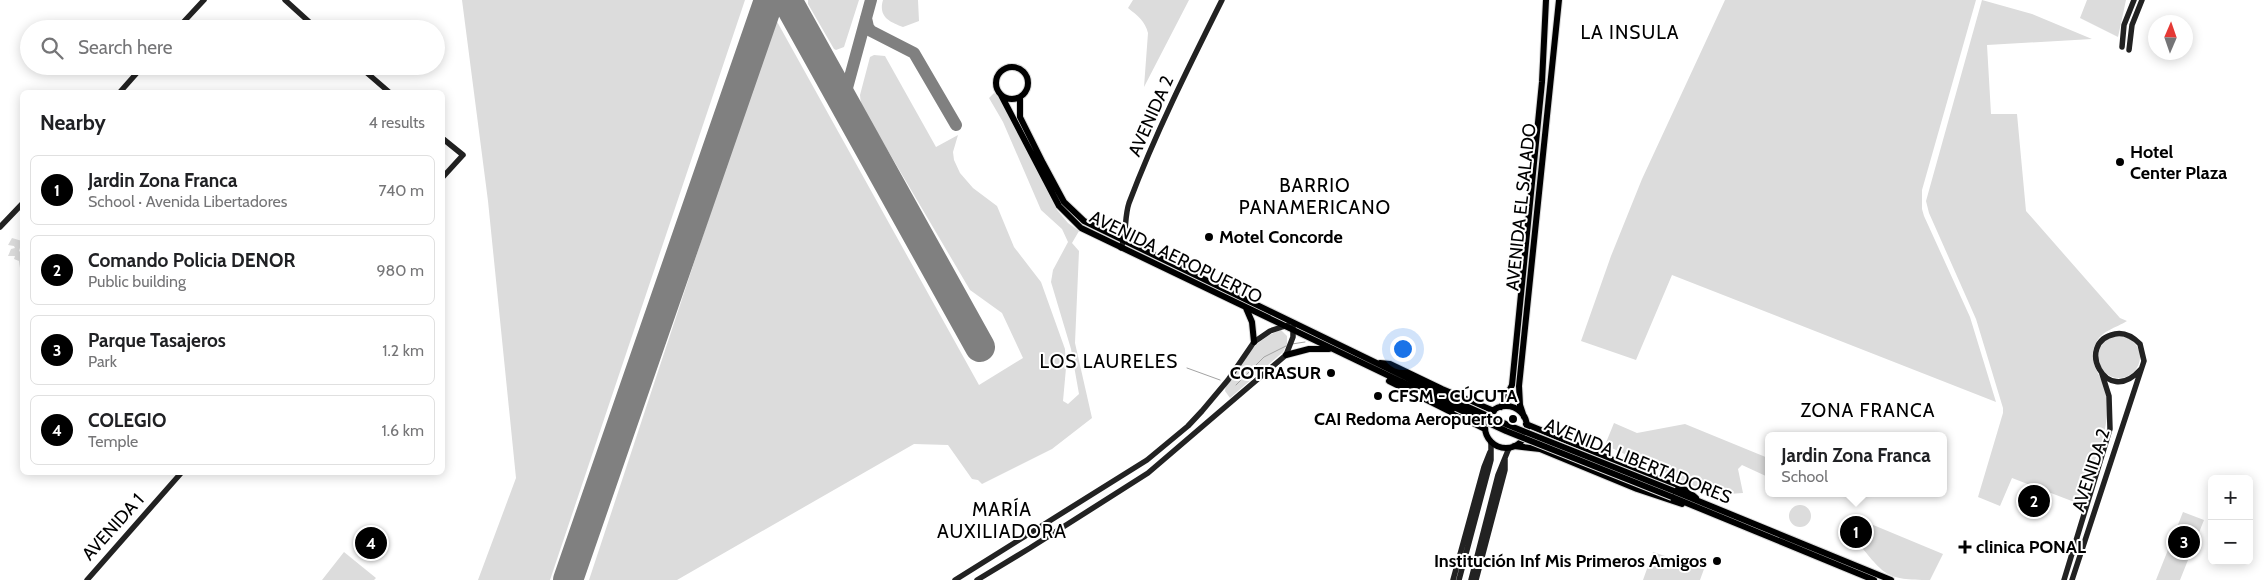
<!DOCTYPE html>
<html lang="en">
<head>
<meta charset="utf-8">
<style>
  :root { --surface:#fff; --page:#f6f6f6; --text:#202124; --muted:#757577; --line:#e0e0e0; --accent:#000 }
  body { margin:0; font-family:Cabin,sans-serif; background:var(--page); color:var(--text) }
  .controls { position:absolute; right:15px; bottom:15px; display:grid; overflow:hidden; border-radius:8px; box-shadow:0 2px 12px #0003 }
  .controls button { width:45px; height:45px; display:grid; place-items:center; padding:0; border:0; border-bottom:1px solid var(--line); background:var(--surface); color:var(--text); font:25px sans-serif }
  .compass { position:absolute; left:2148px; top:15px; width:45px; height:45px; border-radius:50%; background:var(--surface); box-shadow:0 2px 12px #0003; rotate:2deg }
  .you { position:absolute; left:1402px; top:348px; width:18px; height:18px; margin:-12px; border:4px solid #fff; border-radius:50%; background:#1a73e8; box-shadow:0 0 0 8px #1a73e833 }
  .badge { display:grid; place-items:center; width:32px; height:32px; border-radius:50%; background:var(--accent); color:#fff; font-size:16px; font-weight:700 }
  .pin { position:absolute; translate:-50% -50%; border:2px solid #fff; box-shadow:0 1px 5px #0006 }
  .popup { position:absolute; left:1765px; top:432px; width:182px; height:65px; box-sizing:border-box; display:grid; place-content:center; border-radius:8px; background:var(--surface); filter:drop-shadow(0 1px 4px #0005); font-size:16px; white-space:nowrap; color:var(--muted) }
  .popup b { font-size:19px; color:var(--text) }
  .popup::after { content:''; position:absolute; left:50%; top:100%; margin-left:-10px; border:10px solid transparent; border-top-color:var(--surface) }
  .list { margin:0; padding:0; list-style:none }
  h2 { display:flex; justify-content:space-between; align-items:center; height:65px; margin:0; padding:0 20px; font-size:21px }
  h2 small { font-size:16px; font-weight:400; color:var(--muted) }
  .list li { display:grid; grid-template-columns:32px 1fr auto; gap:15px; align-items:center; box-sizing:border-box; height:70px; margin:0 10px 10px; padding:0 10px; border:1px solid var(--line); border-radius:8px }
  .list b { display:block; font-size:19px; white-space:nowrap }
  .list p { margin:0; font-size:16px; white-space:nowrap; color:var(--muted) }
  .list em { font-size:16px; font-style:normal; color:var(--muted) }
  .icon { flex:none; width:28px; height:28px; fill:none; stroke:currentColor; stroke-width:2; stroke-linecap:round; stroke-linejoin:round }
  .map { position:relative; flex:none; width:2268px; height:580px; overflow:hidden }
  .search { position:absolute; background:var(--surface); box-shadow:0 2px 12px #0003; left:20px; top:20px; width:425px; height:55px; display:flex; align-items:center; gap:12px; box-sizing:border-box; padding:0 18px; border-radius:28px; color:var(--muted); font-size:19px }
  .panel { position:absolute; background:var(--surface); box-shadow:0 2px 12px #0003; left:20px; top:90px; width:425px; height:385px; border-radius:8px }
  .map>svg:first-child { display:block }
</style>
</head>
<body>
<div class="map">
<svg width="2268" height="580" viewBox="0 0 2268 580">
  <rect width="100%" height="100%" fill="#fff"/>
  <path fill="#dcdcdc" d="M462 0H745L550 580H478L516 478 488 201Z
    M808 0H859L844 47 836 50 834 49 808 4Z
    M883 0H918L919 21 903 27C890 22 878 17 883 0Z
    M1133 0H1189L1144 87 1148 33C1145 21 1138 16 1128 8Z
    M1725 0H1976L1922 190V209L1924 216 1970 317 1996 402 1672 275 1636 360 1581 341 1611 256 1642 179Z
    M1982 0 2032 14 2092 39 1987 45 1991 114H2017L2026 211 2120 318 2127 321C2116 328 2101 331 2096 343 2085 364 2105 377 2107 397 2111 433 2090 470 2077 503L2012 478 2000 506 1978 497 2003 413V408L1976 319 1929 213 1926 201Z
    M2087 0H2126L2118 37 2080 18Z
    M775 18 979 385 1023 358 1002 313 970 290 861 105 860 95 870 57 874 55 885 56 936 147 958 135 953 152 954 160 960 173 973 188 997 206 1014 247 1041 282 1065 349 1066 368 1063 401 1068 404 1079 394 1071 349 1051 282 1053 270 1068 242 1062 229 1041 210 1003 122 989 98 994 93 1003 100 1057 210 1068 223 1079 231 1072 243 1079 251 1075 343 1092 418 1052 449 982 484 978 480 972 479 948 445 914 444 677 580H589Z
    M12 238 22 241 19 251 22 253V260L20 259V261L22 262V266L20 268 19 261 14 259 15 256H8L11 249 15 248 14 246 8 245Z
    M1281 330 1287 336V344L1283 352 1230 398 1225 391 1226 384C1242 362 1254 339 1281 330Z
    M2098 357a21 21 0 1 1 42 0a21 21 0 1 1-42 0Z
    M1614 423 1637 433 1685 424 1768 458V477L1742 465 1738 469 1743 493 1714 495 1605 445Z
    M1789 516a11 11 0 1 1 22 0a11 11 0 1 1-22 0Z
    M2183 512 2204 520 2180 580H2156Z
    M1866 522 1943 554 1930 580C1885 580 1885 575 1857 542Z
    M344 552 376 578 374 580H322Z
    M1653 552 1704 569 1700 580H1643Z"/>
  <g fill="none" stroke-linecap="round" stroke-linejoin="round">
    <path stroke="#a3a3a3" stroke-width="1" d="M1292 344 1305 342
      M1187 368 1220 380
      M1236 385 1264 357 1286 346"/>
    <path stroke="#808080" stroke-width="12" d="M866 18 868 27 871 31 914 53 956 125
      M763 19 768 8 778 0
      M797 19V0
      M834 85 841 89 848 82
      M845 105 847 88 871 0"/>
    <path stroke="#808080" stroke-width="30" d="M787 0 980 347
      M568 580 769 0"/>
    <g stroke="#dbdbdb" stroke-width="8">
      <path id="primary" d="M996 83a16 16 0 1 1 32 0a16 16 0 1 1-32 0Z
        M1001 95 1059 206 1081 228 1456 408
        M1020 98V117L1043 163 1064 202 1084 221 1459 403
        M1246 308 1252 322 1254 342
        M1286 355 1309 349H1329
        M1380 363 1390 364 1442 389 1494 411
        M1389 381 1485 429
        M1485 427a21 21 0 1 1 42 0a21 21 0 1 1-42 0Z
        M1501 407 1512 385 1542 82 1546 0
        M1524 417 1520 405 1519 386 1559 0
        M1526 424 1688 491 1696 498
        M1514 446 1540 449 1637 489 1682 504
        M1674 491 1891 580
        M1672 497 1874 580"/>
    </g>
    <path stroke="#222" stroke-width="5.5" d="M285 0 317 29
      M177 29 204 0
      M2122 47 2124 25 2134 0
      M2129 50 2132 25 2142 0
      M359 66 389 92
      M120 92 143 66
      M442 138 463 155 442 178
      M0 227 22 204
      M1121 248C1127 234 1124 218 1129 203 1155 134 1189 66 1222 0
      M87 580 182 472
      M955 580 1147 460 1188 426 1202 411 1228 380 1254 342 1270 331 1288 325
      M977 580 1030 548 1148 473 1286 355 1293 337V327
      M1453 580 1484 467 1490 452
      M1459 580 1491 460V442
      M1471 580 1498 475 1509 448
      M1476 580 1505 470V459
      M2064 580 2110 429 2109 396 2102 374
      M2072 580 2144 361 2140 344C2133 337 2125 332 2115 334 2074 342 2106 408 2140 370"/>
    <use href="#primary" stroke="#000" stroke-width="6"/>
    <g stroke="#dbdbdb" stroke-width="8" stroke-linecap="butt">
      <path id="primary-bridge" d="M1459 403 1508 425 1674 491
        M1456 408 1506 431 1672 497"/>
    </g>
    <use href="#primary-bridge" stroke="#000" stroke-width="6"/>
  </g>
  <g fill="#000" stroke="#fff" stroke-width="2">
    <circle cx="2120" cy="162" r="5"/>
    <circle cx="1209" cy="237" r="5"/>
    <circle cx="1331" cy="373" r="5"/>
    <circle cx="1378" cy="396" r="5"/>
    <circle cx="1513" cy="419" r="5"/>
    <path d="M1962.5 539.5h5v5h5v5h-5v5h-5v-5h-5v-5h5z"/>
    <circle cx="1717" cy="561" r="5"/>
  </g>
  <g text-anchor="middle" stroke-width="4" stroke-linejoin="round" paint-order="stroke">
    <g font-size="18" fill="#000" stroke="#fff">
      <text transform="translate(1151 116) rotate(-66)" y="6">AVENIDA 2</text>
      <text transform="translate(1521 207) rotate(-84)" y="6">AVENIDA EL SALADO</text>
      <text transform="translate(1176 257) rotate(26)" y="6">AVENIDA AEROPUERTO</text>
      <text transform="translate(1638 461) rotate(22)" y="6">AVENIDA LIBERTADORES</text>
      <text transform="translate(2091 470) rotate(-72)" y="6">AVENIDA 2</text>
      <text transform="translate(113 527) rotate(-48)" y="6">AVENIDA 1</text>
    </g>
    <g font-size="18" font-weight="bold" fill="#000" stroke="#fff" text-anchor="start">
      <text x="2130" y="158">Hotel<tspan x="2130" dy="21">Center Plaza</tspan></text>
      <text x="1219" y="243">Motel Concorde</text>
      <text x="1321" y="379" text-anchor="end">COTRASUR</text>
      <text x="1388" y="402">CFSM - CÚCUTA</text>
      <text x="1503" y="425" text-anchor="end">CAI Redoma Aeropuerto</text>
      <text x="1976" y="553">clinica PONAL</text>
      <text x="1707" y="567" text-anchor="end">Institución Inf Mis Primeros Amigos</text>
    </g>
    <g font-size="19" letter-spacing="1" fill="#000" stroke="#fff">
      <text x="1630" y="39">LA INSULA</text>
      <text x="1315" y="192">BARRIO<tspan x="1315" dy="22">PANAMERICANO</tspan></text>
      <text x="1109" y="368">LOS LAURELES</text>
      <text x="1868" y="417">ZONA FRANCA</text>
      <text x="1002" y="516">MARÍA<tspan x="1002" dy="22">AUXILIADORA</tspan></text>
    </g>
  </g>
</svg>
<div class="controls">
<button>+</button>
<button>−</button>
</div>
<svg class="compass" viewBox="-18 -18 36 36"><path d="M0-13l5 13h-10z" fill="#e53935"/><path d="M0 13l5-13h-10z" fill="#757577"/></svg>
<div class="you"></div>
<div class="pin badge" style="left:1856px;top:532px">1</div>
<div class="popup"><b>Jardin Zona Franca</b>School</div>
<div class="pin badge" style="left:2034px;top:501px">2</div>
<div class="pin badge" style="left:2184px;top:542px">3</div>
<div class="pin badge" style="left:371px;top:543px">4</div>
<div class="search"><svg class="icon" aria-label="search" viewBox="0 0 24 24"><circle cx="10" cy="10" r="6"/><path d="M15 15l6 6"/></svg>Search here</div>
<section class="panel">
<h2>Nearby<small>4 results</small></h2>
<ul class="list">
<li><span class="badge">1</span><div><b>Jardin Zona Franca</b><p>School · Avenida Libertadores</p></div><em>740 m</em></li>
<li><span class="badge">2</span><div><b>Comando Policia DENOR</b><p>Public building</p></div><em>980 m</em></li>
<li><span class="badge">3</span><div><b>Parque Tasajeros</b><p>Park</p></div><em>1.2 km</em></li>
<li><span class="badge">4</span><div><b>COLEGIO</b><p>Temple</p></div><em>1.6 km</em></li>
</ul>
</section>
</div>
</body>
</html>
